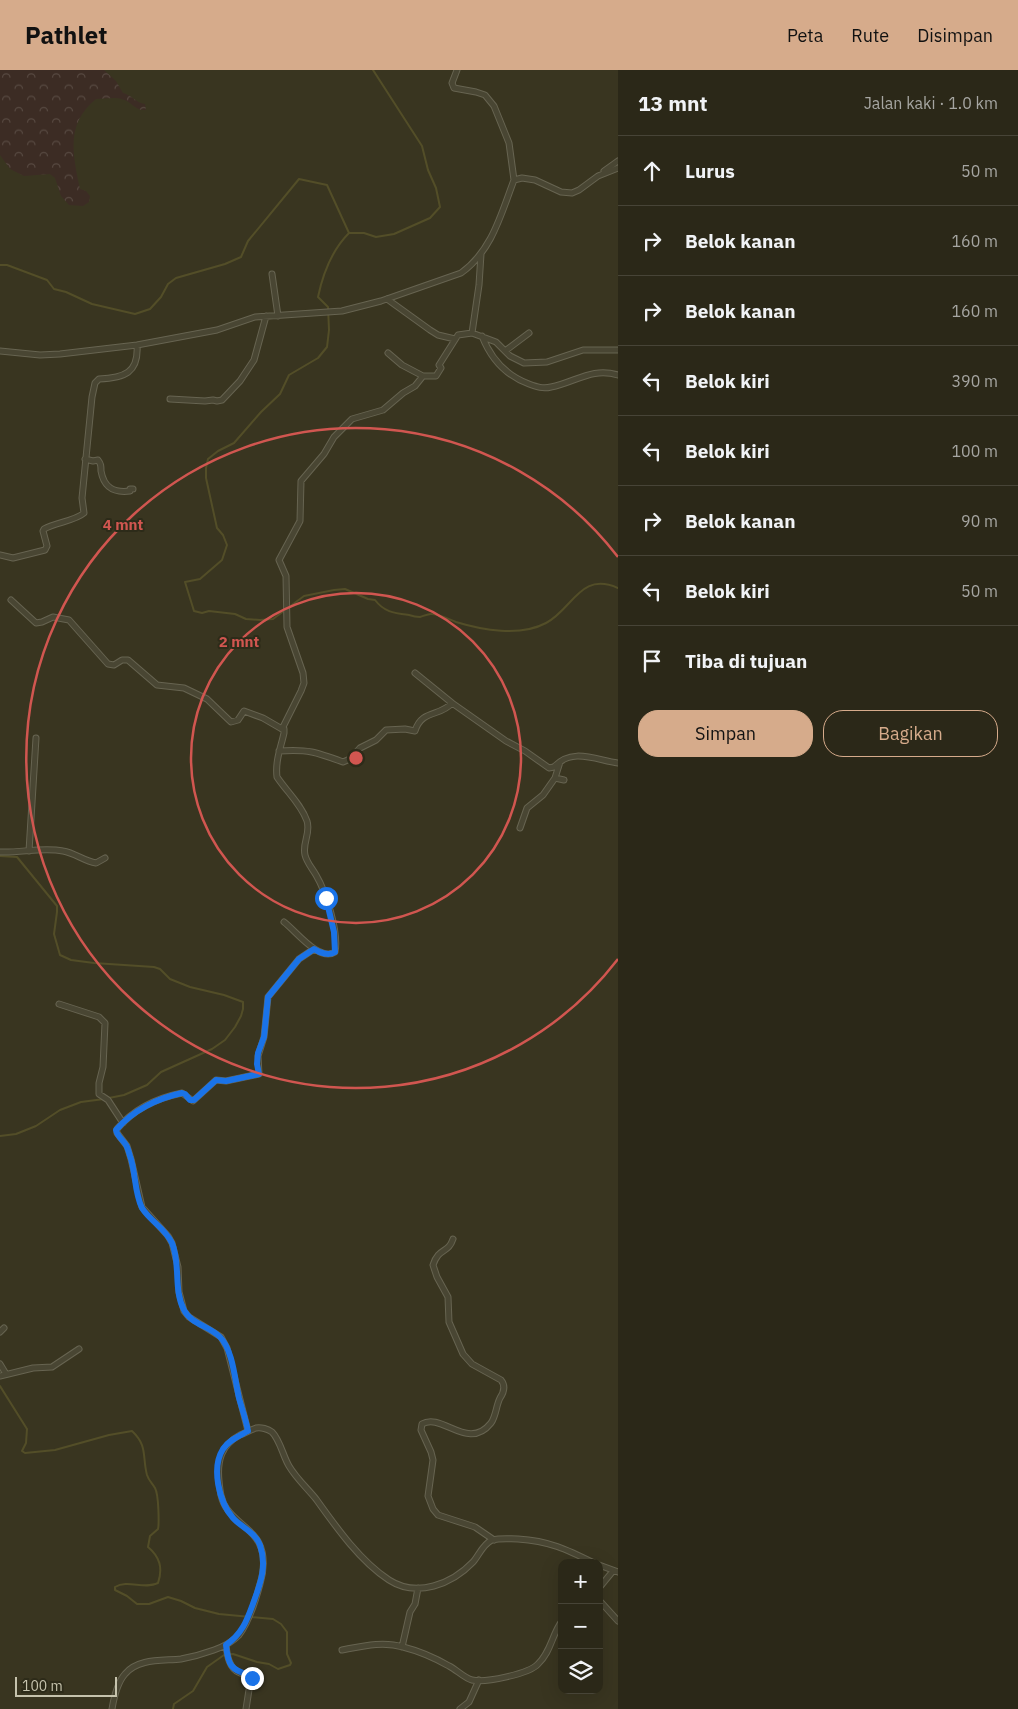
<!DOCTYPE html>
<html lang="id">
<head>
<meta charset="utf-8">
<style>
  :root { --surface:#2b2818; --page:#333021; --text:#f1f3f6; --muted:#a6a6a2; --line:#474437; --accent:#d6ab8b }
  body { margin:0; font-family:"IBM Plex Sans",sans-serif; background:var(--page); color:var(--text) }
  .controls { position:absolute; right:15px; bottom:15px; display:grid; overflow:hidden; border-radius:10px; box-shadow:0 5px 20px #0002 }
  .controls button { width:45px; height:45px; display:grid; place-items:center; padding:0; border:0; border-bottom:1px solid var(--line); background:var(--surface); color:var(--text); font:25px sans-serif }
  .scale { position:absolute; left:15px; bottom:12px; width:102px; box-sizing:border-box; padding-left:5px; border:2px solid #c6c3ad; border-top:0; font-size:14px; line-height:18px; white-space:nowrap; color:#c6c3ad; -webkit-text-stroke:4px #2d2b19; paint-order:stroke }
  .stop { position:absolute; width:15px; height:15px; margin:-11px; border:4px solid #1a73e8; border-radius:50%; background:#fff }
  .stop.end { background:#1a73e8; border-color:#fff; box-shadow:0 1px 5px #0008 }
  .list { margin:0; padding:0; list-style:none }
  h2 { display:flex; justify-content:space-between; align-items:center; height:65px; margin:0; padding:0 20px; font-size:21px }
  h2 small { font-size:16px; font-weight:400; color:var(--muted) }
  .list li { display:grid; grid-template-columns:32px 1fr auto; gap:15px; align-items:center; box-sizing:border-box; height:70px; padding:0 20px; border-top:1px solid var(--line) }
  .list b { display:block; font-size:19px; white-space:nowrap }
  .list em { font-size:16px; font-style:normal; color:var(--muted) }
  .actions { display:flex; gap:10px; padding:15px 20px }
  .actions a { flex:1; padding:11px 0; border:1px solid var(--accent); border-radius:20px; text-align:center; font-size:18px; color:var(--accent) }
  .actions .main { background:var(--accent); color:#111 }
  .icon { flex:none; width:28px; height:28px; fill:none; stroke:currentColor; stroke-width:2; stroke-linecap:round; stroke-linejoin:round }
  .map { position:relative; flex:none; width:618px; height:1639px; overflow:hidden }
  header { display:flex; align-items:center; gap:30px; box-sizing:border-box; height:70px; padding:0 25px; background:var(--accent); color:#111 }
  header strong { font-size:24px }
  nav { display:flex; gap:28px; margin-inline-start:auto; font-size:18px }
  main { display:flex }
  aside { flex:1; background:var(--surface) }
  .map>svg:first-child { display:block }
</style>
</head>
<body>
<header>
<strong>Pathlet</strong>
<nav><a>Peta</a><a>Rute</a><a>Disimpan</a></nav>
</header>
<main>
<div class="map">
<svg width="618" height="1639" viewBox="0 0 618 1639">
  <defs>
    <pattern id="forest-crowns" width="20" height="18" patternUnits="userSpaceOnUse" patternTransform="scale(1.25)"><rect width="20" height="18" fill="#3c2c24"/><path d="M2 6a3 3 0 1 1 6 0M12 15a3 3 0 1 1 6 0" fill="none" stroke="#574941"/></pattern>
  </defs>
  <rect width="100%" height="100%" fill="#393520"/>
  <path fill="url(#forest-crowns)" d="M0 0H104L116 11 123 23C132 25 136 33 145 34L146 40C134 41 132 31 121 29 116 27 103 29 96 29 65 54 73 85 80 119L86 121 90 126 89 132 83 136 69 135 61 126 55 108 50 104 24 106 10 99 0 85Z"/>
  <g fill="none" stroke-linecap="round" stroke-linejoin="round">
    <path stroke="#534e28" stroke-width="2" d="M373 0 422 76 428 100 436 118 440 137 430 148 394 164 376 167 364 163H349C332 180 323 203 318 227L328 237 329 260 327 277 318 288 289 305 280 324 261 342 234 373 218 381 208 389 206 398V408L217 458 223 465 227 475 222 490 200 509 185 512 194 541 202 543 209 541 235 544 246 549 260 550 273 549 304 526 334 520 345 519 368 529 375 530C384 542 394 543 409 545 412 546 416 547 420 547 424 546 427 544 431 544 439 544 448 549 456 552 482 560 520 567 546 553 573 539 580 501 618 518
      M0 195H7L47 210 54 219 66 222 92 234 135 244 150 239 161 227 168 214 176 208 225 194 241 187 248 171 299 109 327 115 349 163
      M0 786 17 787 57 836V842L54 864 60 885 71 890 94 893 154 897 160 899 170 909 190 917 224 925 243 932V939L241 946 235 957 225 970 212 979 161 1002 147 1015 124 1025 109 1028
      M0 1066 16 1064 36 1056 60 1040 81 1032 104 1029
      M0 1316 27 1359 26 1373 22 1381 25 1383 55 1380 109 1365 132 1361C148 1376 142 1386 147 1405 149 1411 152 1413 155 1418 159 1425 159 1455 158 1459L150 1466 148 1477C160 1487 163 1498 158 1513 144 1520 128 1509 115 1517V1520L127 1526 137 1534H149L168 1527 181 1531 195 1538 219 1544 273 1549 281 1554 287 1562V1584L291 1593 290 1595 278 1599 269 1594 257 1592 233 1584 224 1585 207 1597 193 1621 174 1634 173 1639"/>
    <g stroke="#676451" stroke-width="7">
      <path id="minor" d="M457 0 452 13 454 18 476 22 485 25 494 36 509 73 514 110
        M604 101 618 91
        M272 204 278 246
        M387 229 430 260 438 265 455 269
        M472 263 479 215 481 184
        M482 266C491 289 507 306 529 314 537 317 543 319 551 317 576 312 592 297 618 305
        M0 281 40 285 60 284 137 275 217 260 255 247 342 241 381 231 461 203C492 181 501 144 514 110L522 108 535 110 561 122 572 123 579 120 598 106 618 98
        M505 281 529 263
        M388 283 402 295 423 306
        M170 329 205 331 213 330 217 331 222 330 240 311 254 290 266 246
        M85 389 93 391 98 390C101 394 101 396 101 401 104 418 114 423 130 421V419H133
        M0 485 13 488 45 480 47 476 43 461 44 459C56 452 75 451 84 443L82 428 92 327 95 313 99 309C124 308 139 303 137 275
        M11 530 36 553 42 552 53 547 69 550 108 594 114 595 122 590H128L157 615 184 618 207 629 231 652 238 650 244 641 263 648 282 659
        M415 603 452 633
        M279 681C308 679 316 682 343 692L350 689 360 678 376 670 386 660 405 659 415 661C422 639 440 647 452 633L506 671 525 681 549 698 554 697C572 677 596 690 618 693
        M555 708 564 710
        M520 758 527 738 543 725 555 708 560 692
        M29 781 36 668
        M0 782C21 783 42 777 63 781 75 783 84 791 96 793L105 788
        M284 852C296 861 319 892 335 882 339 862 326 822 316 805 312 798 307 793 305 785 302 773 311 763 307 751 301 734 287 722 277 707 275 691 281 677 284 663V659H282L301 621 304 613 303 603 287 557 286 506 279 490 300 451 301 411 324 384 334 367 352 349 383 340 403 323 415 316 423 306H436L441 298 439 295 458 265 472 263 496 272 510 286 524 293 547 292 583 280H618
        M59 934 99 947 105 953 103 997 99 1013V1024L108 1030 123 1053
        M453 1169C448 1184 439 1177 433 1195L437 1207 448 1227 449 1252 463 1284 472 1294 501 1310C506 1316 504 1322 500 1328 496 1336 496 1346 491 1353 468 1382 442 1342 422 1354L421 1360 431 1382 433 1390 428 1426 433 1439 438 1445 475 1457 494 1470
        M0 1262 4 1258
        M0 1294 6 1304
        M0 1306 33 1298 52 1297 79 1279
        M248 1361 227 1278 221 1267 189 1247 184 1241 179 1222 178 1197 172 1173 168 1166 142 1137 131 1089 127 1076 117 1063V1059C133 1040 157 1028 182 1023L193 1031 216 1010 226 1011 259 1004 258 986 264 967 268 927 299 889 314 879
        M599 1495 618 1502
        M599 1518 613 1501
        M599 1530 618 1551
        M226 1575C227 1585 229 1599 240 1603 245 1604 248 1604 251 1607L246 1639
        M402 1577 410 1542 415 1534 418 1518
        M342 1580C363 1576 383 1571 403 1577 419 1581 435 1588 449 1596 457 1600 464 1608 472 1610 485 1613 529 1604 538 1594 551 1582 552 1564 562 1551
        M112 1639C114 1627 117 1613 125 1604 138 1588 163 1591 181 1589 192 1587 203 1584 214 1580 223 1577 232 1572 239 1565 248 1553 256 1529 260 1514 264 1501 265 1485 259 1473 252 1459 236 1452 227 1439 221 1431 220 1421 219 1411 217 1391 221 1375 240 1365 245 1363 250 1360 256 1358 261 1357 268 1359 272 1362 280 1370 283 1386 289 1396 296 1408 307 1418 316 1429 336 1457 360 1491 389 1510 417 1528 452 1514 473 1492 479 1485 483 1474 492 1470 501 1468 509 1469 518 1469 549 1471 566 1479 594 1493
        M460 1639 469 1632 479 1610"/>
    </g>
    <use href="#minor" stroke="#494633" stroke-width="5"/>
  </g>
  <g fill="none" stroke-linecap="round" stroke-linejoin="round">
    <path stroke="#1a73e8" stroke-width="6" d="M252 1608 249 1605C231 1600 228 1595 226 1575 243 1563 247 1550 254 1531 261 1512 267 1495 260 1475 255 1462 241 1457 233 1448 219 1432 211 1398 223 1379 229 1370 239 1366 248 1361 246 1350 242 1339 239 1328 235 1311 233 1280 220 1267 209 1256 191 1254 184 1240 173 1219 181 1194 172 1173 165 1158 150 1151 142 1138 134 1122 136 1102 130 1086 129 1083 128 1078 126 1075 123 1070 117 1066 116 1060 133 1040 158 1028 182 1023L185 1024 190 1030H194L216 1010 226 1011 259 1004 257 994 258 983 264 967 268 927 299 889 314 879C320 883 329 886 335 882L334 862 326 828"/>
  </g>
  <g fill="none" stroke="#d15650" stroke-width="2.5">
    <circle cx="356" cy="688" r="165"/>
    <path d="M618 889A330 330 0 1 1 618 487"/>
  </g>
  <circle cx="356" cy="688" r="8" fill="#d15650" stroke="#2d2b19" stroke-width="2.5"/>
  <g font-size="15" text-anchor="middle" font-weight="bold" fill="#d15650" stroke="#2d2b19" stroke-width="4" stroke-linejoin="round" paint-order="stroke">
    <text x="123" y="460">4 mnt</text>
    <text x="239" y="577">2 mnt</text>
  </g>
</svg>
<div class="controls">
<button>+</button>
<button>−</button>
<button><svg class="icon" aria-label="layers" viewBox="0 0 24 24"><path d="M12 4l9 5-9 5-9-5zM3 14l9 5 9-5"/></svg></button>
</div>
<div class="scale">100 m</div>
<div class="stop" style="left:326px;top:828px"></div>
<div class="stop end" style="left:252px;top:1608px"></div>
</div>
<aside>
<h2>13 mnt<small>Jalan kaki · 1.0 km</small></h2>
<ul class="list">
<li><svg class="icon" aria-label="ahead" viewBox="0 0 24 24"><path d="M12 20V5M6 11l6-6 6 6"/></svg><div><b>Lurus</b></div><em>50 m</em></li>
<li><svg class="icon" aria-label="right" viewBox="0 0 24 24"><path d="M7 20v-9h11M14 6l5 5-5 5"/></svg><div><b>Belok kanan</b></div><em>160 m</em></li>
<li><svg class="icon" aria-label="right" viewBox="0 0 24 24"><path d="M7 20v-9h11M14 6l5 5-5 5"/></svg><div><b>Belok kanan</b></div><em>160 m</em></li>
<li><svg class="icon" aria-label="left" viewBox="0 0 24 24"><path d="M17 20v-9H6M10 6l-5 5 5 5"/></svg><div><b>Belok kiri</b></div><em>390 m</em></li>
<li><svg class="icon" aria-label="left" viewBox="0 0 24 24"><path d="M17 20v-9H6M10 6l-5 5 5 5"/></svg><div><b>Belok kiri</b></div><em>100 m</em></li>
<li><svg class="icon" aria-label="right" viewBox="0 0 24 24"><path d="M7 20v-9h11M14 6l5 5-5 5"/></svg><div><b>Belok kanan</b></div><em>90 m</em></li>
<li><svg class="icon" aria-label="left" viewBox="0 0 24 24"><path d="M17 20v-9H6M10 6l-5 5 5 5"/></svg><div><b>Belok kiri</b></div><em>50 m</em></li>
<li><svg class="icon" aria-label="arrive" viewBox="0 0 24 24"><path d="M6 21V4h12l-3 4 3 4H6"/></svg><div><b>Tiba di tujuan</b></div></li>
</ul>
<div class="actions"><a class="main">Simpan</a><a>Bagikan</a></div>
</aside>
</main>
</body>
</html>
